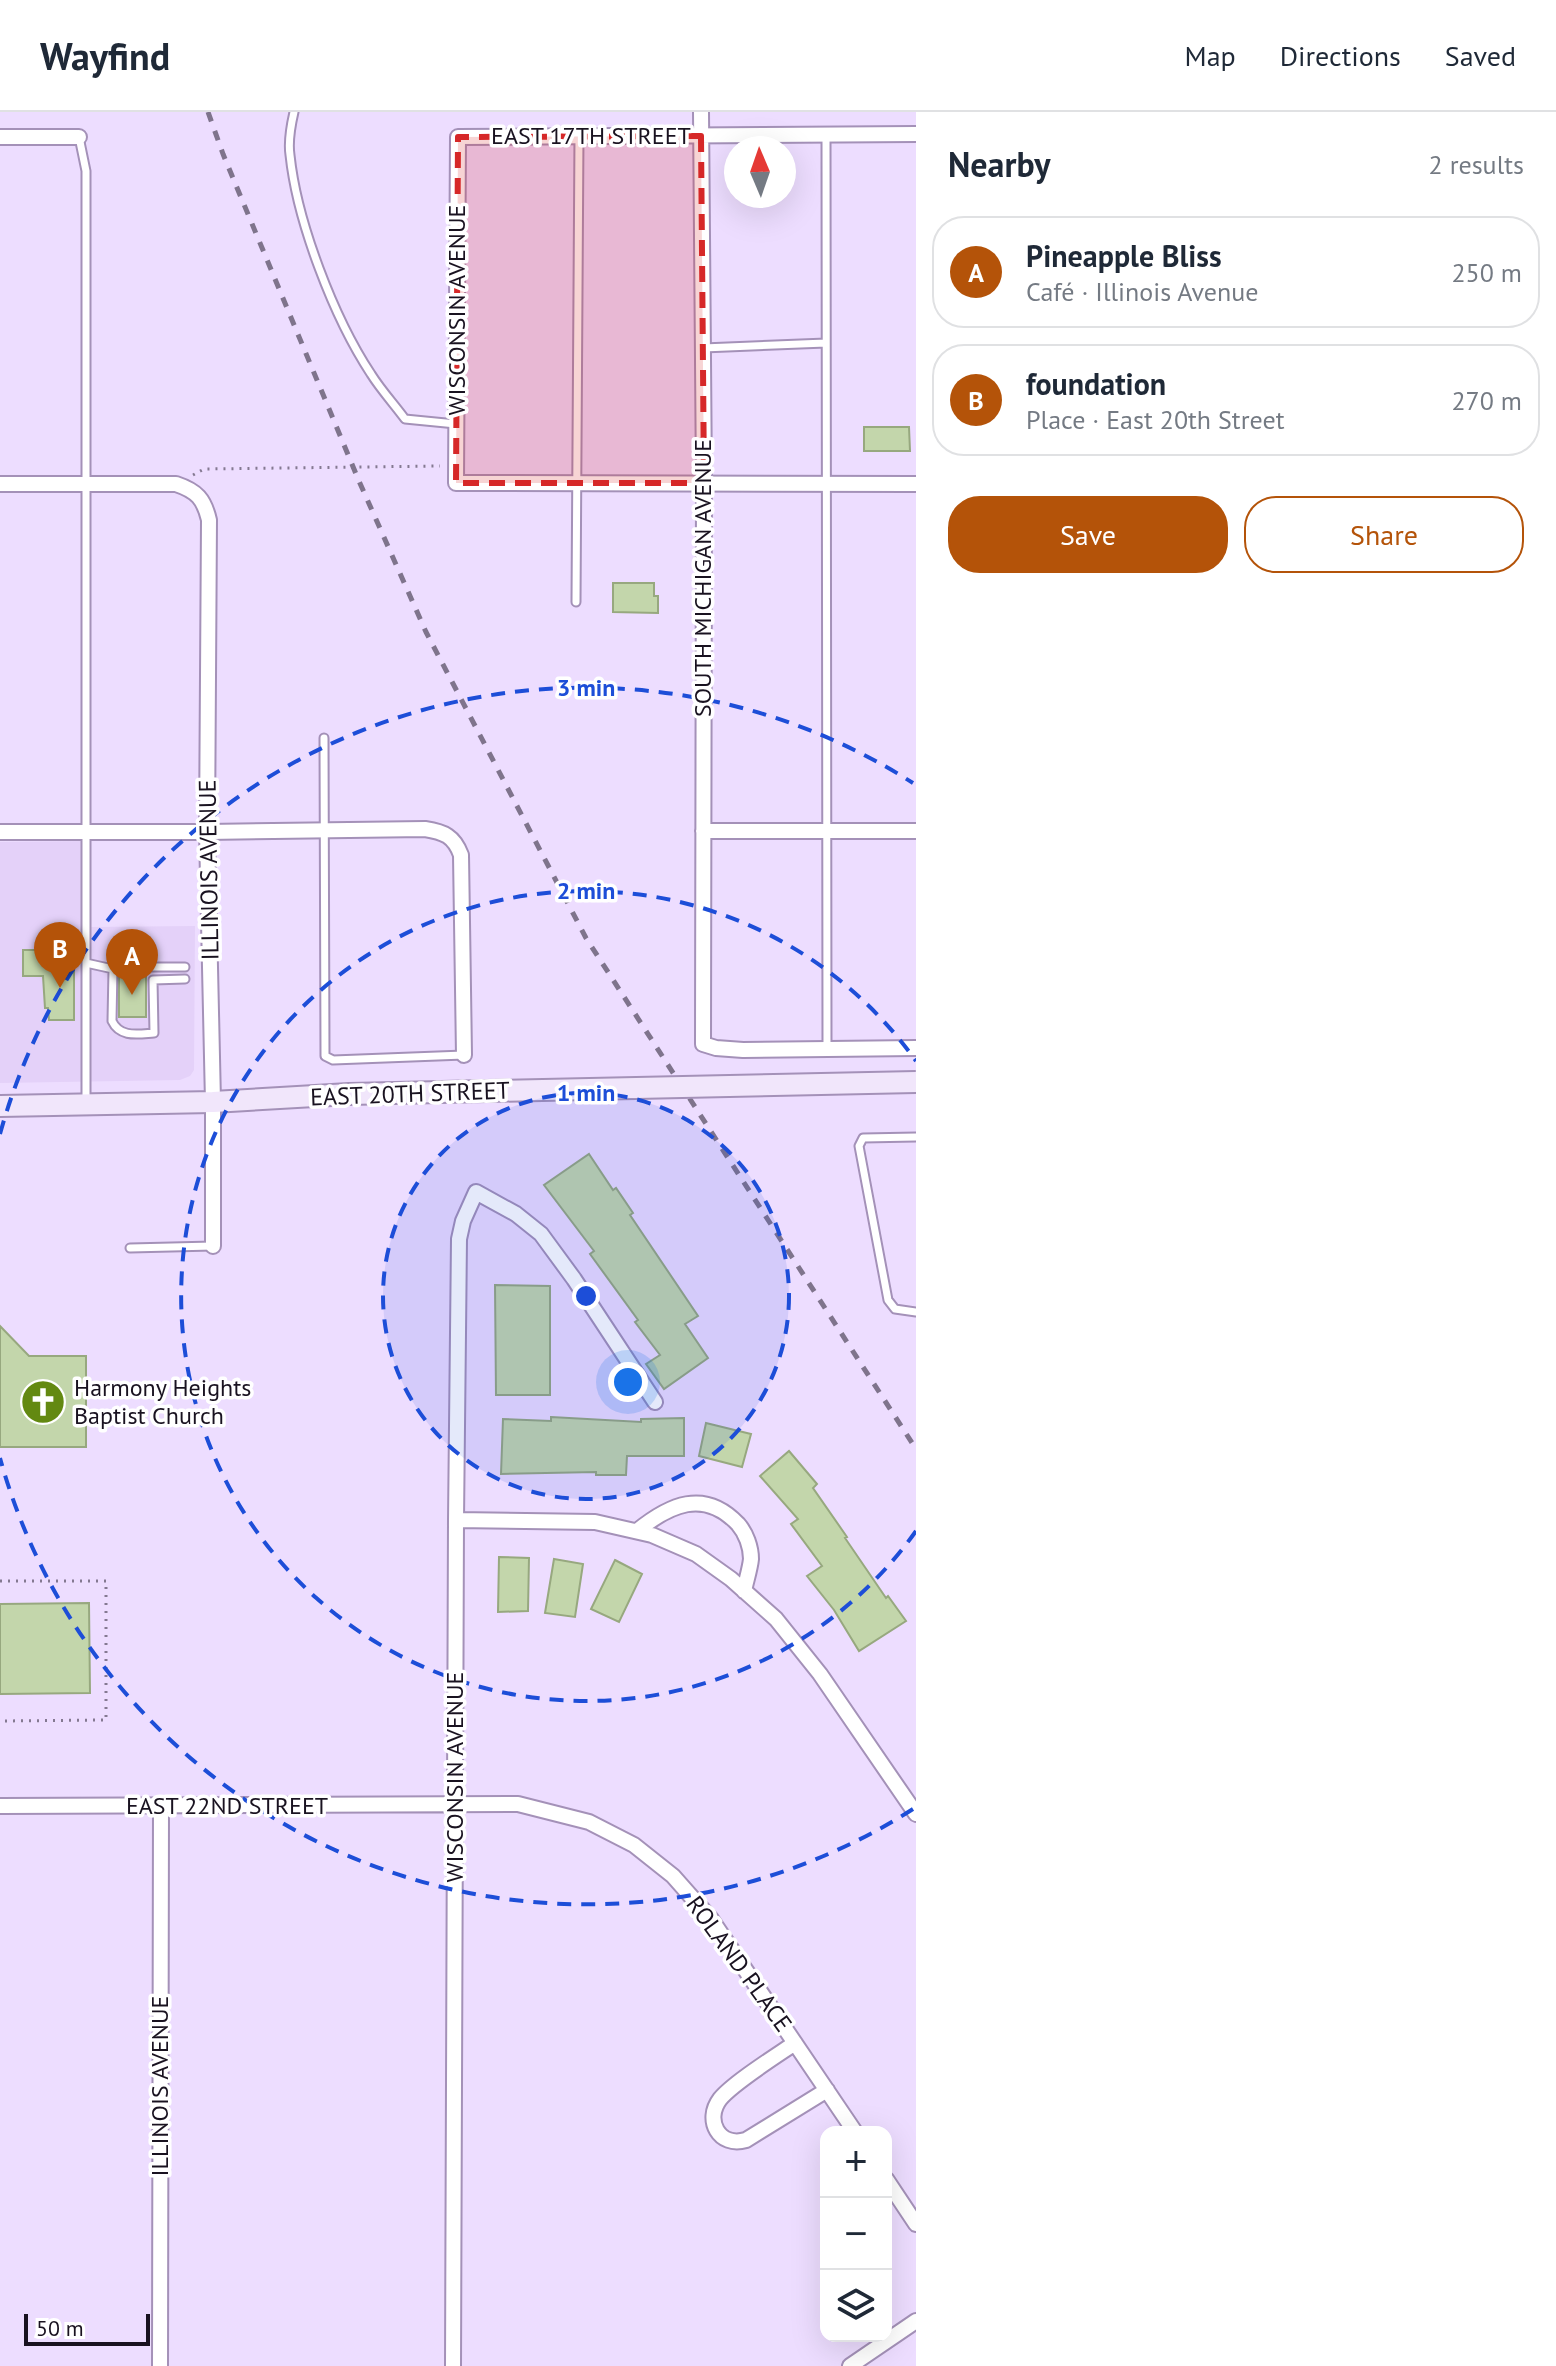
<!DOCTYPE html>
<html lang="en">
<head>
<meta charset="utf-8">
<style>
  :root { --surface:#fff; --page:#f2f2f3; --text:#1f2937; --muted:#747a83; --line:#e0e1e3; --accent:#b45309 }
  body { margin:0; font-family:"PT Sans",sans-serif; background:var(--page); color:var(--text) }
  .controls { position:absolute; right:24px; bottom:24px; display:grid; overflow:hidden; border-radius:16px; box-shadow:0 8px 32px #0002 }
  .controls button { width:72px; height:72px; display:grid; place-items:center; padding:0; border:0; border-bottom:2px solid var(--line); background:var(--surface); color:var(--text); font:40px sans-serif }
  .compass { position:absolute; left:724px; top:24px; width:72px; height:72px; border-radius:50%; background:var(--surface); box-shadow:0 8px 32px #0002; rotate:358deg }
  .scale { position:absolute; left:24px; bottom:20px; width:126px; box-sizing:border-box; padding-left:8px; border:4px solid #191220; border-top:0; font-size:22px; line-height:28px; white-space:nowrap; color:#191220; -webkit-text-stroke:6px #fff; paint-order:stroke }
  .you { position:absolute; left:628px; top:1270px; width:28px; height:28px; margin:-20px; border:6px solid #fff; border-radius:50%; background:#1a73e8; box-shadow:0 0 0 12px #1a73e833 }
  .badge { display:grid; place-items:center; width:52px; height:52px; border-radius:50%; background:var(--accent); color:#fff; font-size:26px; font-weight:700 }
  .pin { position:absolute; translate:-50% -66px; filter:drop-shadow(0 2px 4px #0008) }
  .pin::after { content:''; position:absolute; top:42px; width:28px; height:24px; background:inherit; clip-path:polygon(0 0,100% 0,50% 100%) }
  .list { margin:0; padding:0; list-style:none }
  h2 { display:flex; justify-content:space-between; align-items:center; height:104px; margin:0; padding:0 32px; font-size:34px }
  h2 small { font-size:26px; font-weight:400; color:var(--muted) }
  .list li { display:grid; grid-template-columns:52px 1fr auto; gap:24px; align-items:center; box-sizing:border-box; height:112px; margin:0 16px 16px; padding:0 16px; border:2px solid var(--line); border-radius:32px }
  .list b { display:block; font-size:30px; white-space:nowrap }
  .list p { margin:0; font-size:26px; white-space:nowrap; color:var(--muted) }
  .list em { font-size:26px; font-style:normal; color:var(--muted) }
  .actions { display:flex; gap:16px; padding:24px 32px }
  .actions a { flex:1; padding:18px 0; border:2px solid var(--accent); border-radius:32px; text-align:center; font-size:28px; color:var(--accent) }
  .actions .main { background:var(--accent); color:#fff }
  .icon { flex:none; width:44px; height:44px; fill:none; stroke:currentColor; stroke-width:2; stroke-linecap:round; stroke-linejoin:round }
  .map { position:relative; flex:none; width:916px; height:2254px; overflow:hidden }
  header { display:flex; align-items:center; gap:48px; box-sizing:border-box; height:112px; padding:0 40px; background:var(--surface); border-bottom:2px solid var(--line) }
  header strong { font-size:38px }
  nav { display:flex; gap:44px; margin-inline-start:auto; font-size:28px }
  main { display:flex }
  aside { flex:1; background:var(--surface) }
  .map>svg:first-child { display:block }
</style>
</head>
<body>
<header>
<strong>Wayfind</strong>
<nav><a>Map</a><a>Directions</a><a>Saved</a></nav>
</header>
<main>
<div class="map">
<svg width="916" height="2254" viewBox="0 0 916 2254">
  <rect width="100%" height="100%" fill="#edddff"/>
  <path fill="#e4d1f9" d="M89 729 90 815 195 814 194 958 190 964 180 968 0 971V730Z"/>
  <path fill="#c3d6ab" stroke="#97a87f" stroke-width="2" d="M864 315H909L910 339H864Z
    M613 471H654V484H658V501L613 500Z
    M23 838H74V908H49L48 896H45L43 864H23Z
    M119 862H146V905H119Z
    M589 1042 613 1078 616 1076 633 1101 630 1103 698 1204 685 1212 708 1246 664 1277 646 1252 660 1243 635 1210 638 1208 590 1142 594 1139 544 1073Z
    M495 1173 550 1174V1283H496Z
    M0 1214 29 1244H86V1335H0Z
    M551 1305 641 1310V1307L684 1306V1344H627L626 1363H596V1360L501 1362 503 1307 551 1309Z
    M706 1311 751 1322 742 1355 699 1344Z
    M789 1339 817 1372 813 1376 847 1425 845 1426 886 1486 888 1484 906 1509 859 1539 834 1498 807 1464 822 1454 791 1412 798 1407 760 1364Z
    M499 1445 529 1446 528 1499 498 1500Z
    M554 1447 583 1452 575 1505 545 1501Z
    M615 1448 642 1462 619 1510 591 1497Z
    M89 1491 90 1581 0 1582V1492Z"/>
  <g fill="none" stroke-linecap="round" stroke-linejoin="round">
    <g stroke="#a491b8" stroke-width="11">
      <path id="service" d="M294 0C291 13 288 30 290 43 297 110 334 206 371 262 381 278 394 292 405 307L456 312
        M826 23 827 937
        M79 25 86 59V990
        M703 236 826 231
        M576 490 579 24
        M324 626 325 944 333 948 464 943
        M86 851 113 857
        M185 867 153 868 154 921C138 922 120 926 112 909L113 857 119 855H185
        M916 1025 863 1026 859 1034 888 1188 895 1197 916 1200
        M130 1136 213 1134"/>
    </g>
    <g stroke="#a491b8" stroke-width="18">
      <path id="minor" d="M701 0 704 371 703 932 716 936 743 938 916 936
        M916 22 458 25 456 371 916 372
        M0 25H79
        M0 372H176C197 379 204 387 209 408L207 720 213 990V1134
        M703 719H916
        M0 720H207L425 717C444 720 454 724 461 743L464 943
        M456 1408 595 1410 652 1423 696 1442 731 1467 776 1507 820 1562 916 1702
        M637 1419C669 1393 704 1376 738 1412 746 1421 751 1435 751 1447 750 1457 746 1469 744 1479
        M0 1694 518 1692 589 1710 634 1733 673 1764 711 1807 855 2020
        M795 1931C776 1944 733 1971 720 1987 704 2008 719 2036 746 2028L827 1978
        M886 2067 916 2112
        M160 2254 161 1694
        M453 2254 456 1408 459 1127 463 1109 476 1080 516 1102 541 1122 574 1167 655 1290
        M850 2254 916 2209"/>
    </g>
    <g stroke="#a491b8" stroke-width="24">
      <path id="secondary" d="M0 994 213 990 349 982"/>
    </g>
    <path stroke="#847991" stroke-width="3" stroke-dasharray="2 6" stroke-linecap="butt" d="M193 363 204 357 440 354
      M0 1469H106V1608L0 1609"/>
    <use href="#service" stroke="#fff" stroke-width="7"/>
    <use href="#minor" stroke="#fff" stroke-width="14"/>
    <use href="#secondary" stroke="#f1e6fb" stroke-width="20"/>
    <path stroke="#7f748c" stroke-width="5" stroke-dasharray="10 10" stroke-linecap="butt" d="M208 0 223 42 359 369 426 520 586 826 916 1337"/>
    <g stroke="#a491b8" stroke-width="24" stroke-linecap="butt">
      <path id="secondary-bridge" d="M349 982 916 970"/>
    </g>
    <use href="#secondary-bridge" stroke="#f1e6fb" stroke-width="20"/>
  </g>
  <path fill="#d62828" fill-opacity="0.2" stroke="#d62828" stroke-width="6" stroke-dasharray="16 10" stroke-linejoin="round" d="M701 24 704 371H456L458 25Z"/>
  <circle cx="586" cy="1184" r="203" fill="#1d4ed8" fill-opacity=".12"/>
  <g fill="none" stroke="#1d4ed8" stroke-width="4" stroke-dasharray="14 10">
    <circle cx="586" cy="1184" r="203"/>
    <path d="M916 1419A405 405 0 1 1 916 949"/>
    <path d="M913 1697A608 608 0 0 1 0 1346M0 1022A608 608 0 0 1 913 671"/>
  </g>
  <defs>
    <g id="church-disc" transform="scale(2.3)"><circle r="9.5" fill="#638911" stroke="#fff"/><path d="M-1.2-6h2.4v3.5h3.3v2.4h-3.3V6h-2.4V-.1h-3.3v-2.4h3.3Z" fill="#fff"/></g>
  </defs>
  <g fill-rule="evenodd">
    <use href="#church-disc" x="43" y="1290"/>
  </g>
  <g text-anchor="middle" stroke-width="7" stroke-linejoin="round" paint-order="stroke">
    <g font-size="24" fill="#191220" stroke="#fff">
      <text x="591" y="32">EAST 17TH STREET</text>
      <text transform="translate(457 198) rotate(-90)" y="8">WISCONSIN AVENUE</text>
      <text transform="translate(703 466) rotate(-90)" y="8">SOUTH MICHIGAN AVENUE</text>
      <text transform="translate(209 758) rotate(-91)" y="8">ILLINOIS AVENUE</text>
      <text transform="translate(410 982) rotate(-2)" y="8">EAST 20TH STREET</text>
      <text transform="translate(455 1665) rotate(-90)" y="8">WISCONSIN AVENUE</text>
      <text x="227" y="1702">EAST 22ND STREET</text>
      <text transform="translate(739 1852) rotate(54)" y="8">ROLAND PLACE</text>
      <text transform="translate(160 1974) rotate(-90)" y="8">ILLINOIS AVENUE</text>
    </g>
    <g font-size="24" fill="#191220" stroke="#fff" text-anchor="start">
      <text x="74" y="1284">Harmony Heights<tspan x="74" dy="28">Baptist Church</tspan></text>
    </g>
  </g>
  <circle cx="586" cy="1184" r="12" fill="#1d4ed8" stroke="#fff" stroke-width="4"/>
  <g font-size="24" text-anchor="middle" font-weight="bold" fill="#1d4ed8" stroke="#fff" stroke-width="7" stroke-linejoin="round" paint-order="stroke">
    <text x="586" y="584">3 min</text>
    <text x="586" y="787">2 min</text>
    <text x="586" y="989">1 min</text>
  </g>
</svg>
<div class="controls">
<button>+</button>
<button>−</button>
<button><svg class="icon" aria-label="layers" viewBox="0 0 24 24"><path d="M12 4l9 5-9 5-9-5zM3 14l9 5 9-5"/></svg></button>
</div>
<svg class="compass" viewBox="-18 -18 36 36"><path d="M0-13l5 13h-10z" fill="#e53935"/><path d="M0 13l5-13h-10z" fill="#747a83"/></svg>
<div class="scale">50 m</div>
<div class="you"></div>
<div class="pin badge" style="left:132px;top:883px">A</div>
<div class="pin badge" style="left:60px;top:876px">B</div>
</div>
<aside>
<h2>Nearby<small>2 results</small></h2>
<ul class="list">
<li><span class="badge">A</span><div><b>Pineapple Bliss</b><p>Café · Illinois Avenue</p></div><em>250 m</em></li>
<li><span class="badge">B</span><div><b>foundation</b><p>Place · East 20th Street</p></div><em>270 m</em></li>
</ul>
<div class="actions"><a class="main">Save</a><a>Share</a></div>
</aside>
</main>
</body>
</html>
